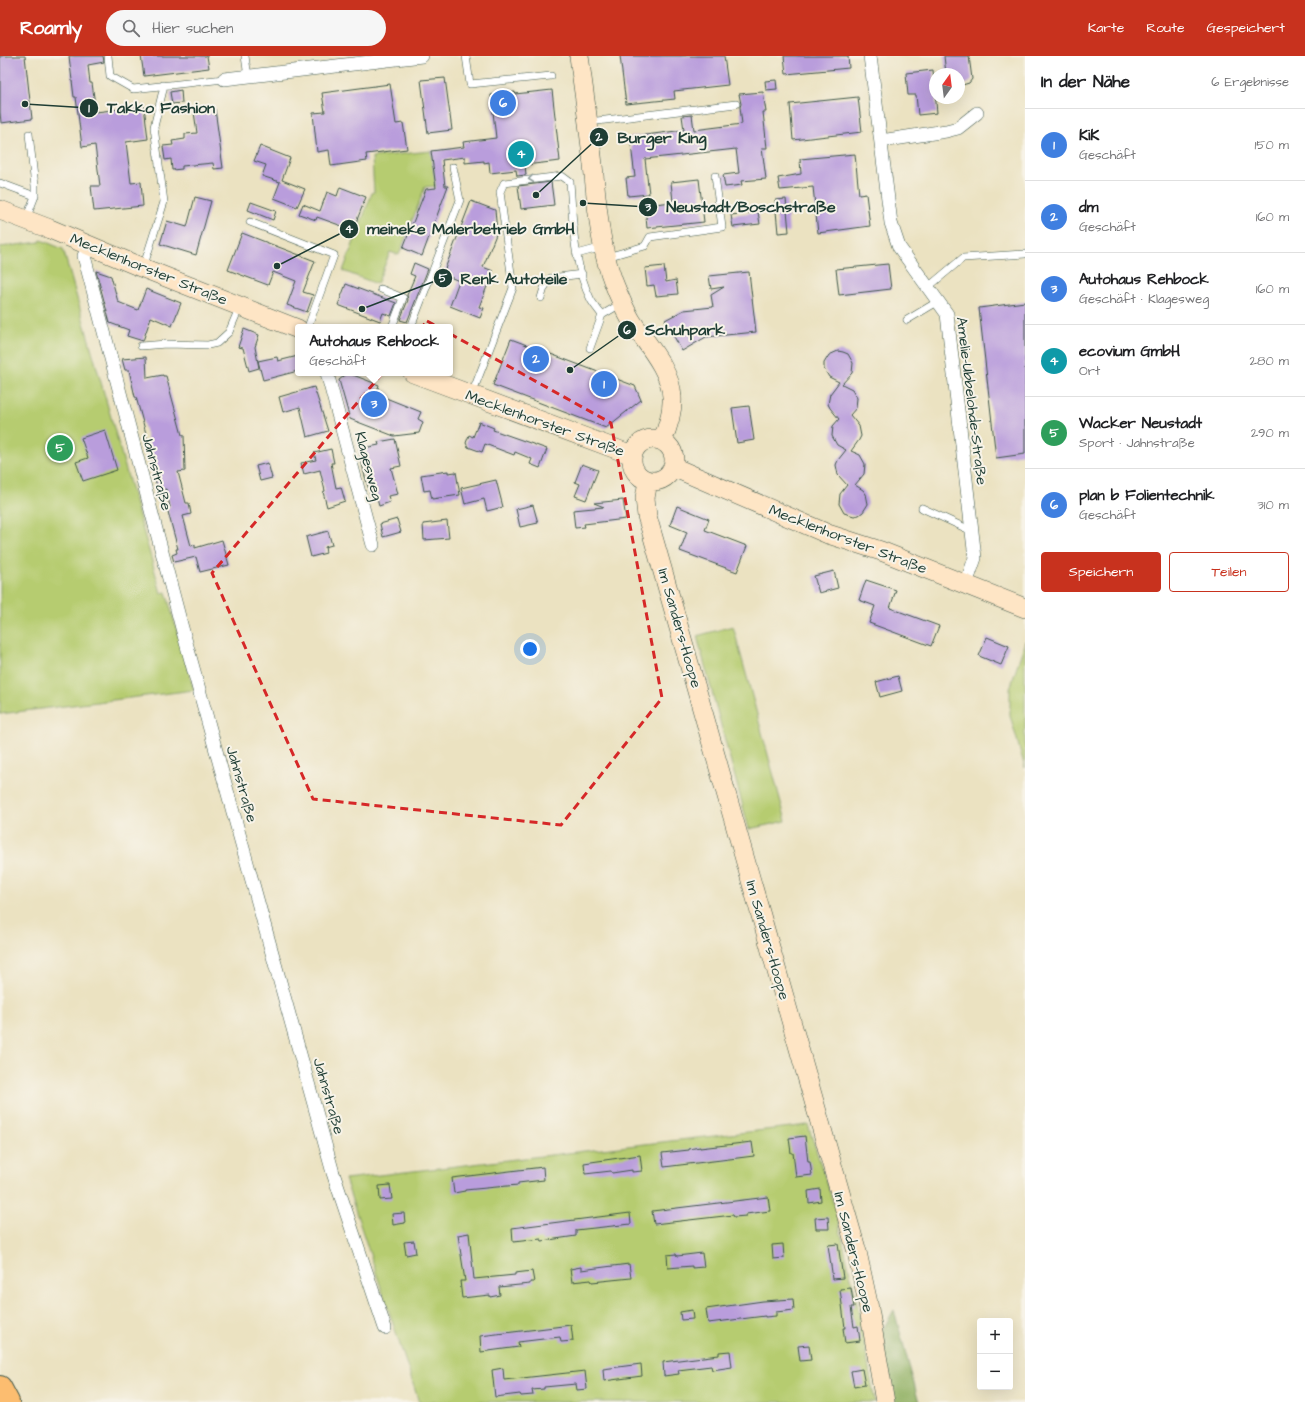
<!DOCTYPE html>
<html lang="de">
<head>
<meta charset="utf-8">
<style>
  :root { --surface:#fff; --page:#f6f6f6; --text:#202124; --muted:#757577; --line:#e0e0e0; --accent:#c8321e }
  body { margin:0; font-family:"Architects Daughter",sans-serif; background:var(--page); color:var(--text) }
  .controls { position:absolute; right:12px; bottom:12px; display:grid; overflow:hidden; border-radius:4px; box-shadow:0 4px 16px #0002 }
  .controls button { width:36px; height:36px; display:grid; place-items:center; padding:0; border:0; border-bottom:1px solid var(--line); background:var(--surface); color:var(--text); font:20px sans-serif }
  .compass { position:absolute; left:929px; top:12px; width:36px; height:36px; border-radius:50%; background:var(--surface); box-shadow:0 4px 16px #0002; rotate:14deg }
  .you { position:absolute; left:530px; top:593px; width:14px; height:14px; margin:-10px; border:3px solid #fff; border-radius:50%; background:#1a73e8; box-shadow:0 0 0 6px #1a73e833 }
  .badge { display:grid; place-items:center; width:26px; height:26px; border-radius:50%; background:var(--accent); color:#fff; font-size:13px; font-weight:700 }
  .pin { position:absolute; translate:-50% -50%; border:2px solid #fff; box-shadow:0 1px 4px #0006 }
  .popup { position:absolute; left:295px; top:268px; width:158px; height:52px; box-sizing:border-box; display:grid; place-content:center; border-radius:4px; background:var(--surface); filter:drop-shadow(0 1px 3px #0005); font-size:13px; white-space:nowrap; color:var(--muted) }
  .popup b { font-size:15px; color:var(--text) }
  .popup::after { content:''; position:absolute; left:50%; top:100%; margin-left:-8px; border:8px solid transparent; border-top-color:var(--surface) }
  .list { margin:0; padding:0; list-style:none }
  h2 { display:flex; justify-content:space-between; align-items:center; height:52px; margin:0; padding:0 16px; font-size:17px }
  h2 small { font-size:13px; font-weight:400; color:var(--muted) }
  .list li { display:grid; grid-template-columns:26px 1fr auto; gap:12px; align-items:center; box-sizing:border-box; height:72px; padding:0 16px; border-top:1px solid var(--line) }
  .list b { display:block; font-size:15px; white-space:nowrap }
  .list p { margin:0; font-size:13px; white-space:nowrap; color:var(--muted) }
  .list em { font-size:13px; font-style:normal; color:var(--muted) }
  .actions { display:flex; gap:8px; padding:12px 16px }
  .actions a { flex:1; padding:9px 0; border:1px solid var(--accent); border-radius:4px; text-align:center; font-size:14px; color:var(--accent) }
  .actions .main { background:var(--accent); color:#fff }
  .icon { flex:none; width:22px; height:22px; fill:none; stroke:currentColor; stroke-width:2; stroke-linecap:round; stroke-linejoin:round }
  .map { position:relative; flex:none; width:1025px; height:1346px; overflow:hidden }
  header { display:flex; align-items:center; gap:24px; box-sizing:border-box; height:56px; padding:0 20px; background:var(--accent); color:#fff }
  header strong { font-size:19px }
  nav { display:flex; gap:22px; margin-inline-start:auto; font-size:14px }
  .search { width:280px; height:36px; background:var(--page); display:flex; align-items:center; gap:10px; box-sizing:border-box; padding:0 14px; border-radius:22px; color:var(--muted); font-size:15px }
  main { display:flex }
  aside { flex:1; background:var(--surface) }
  .map>svg:first-child { display:block }
</style>
</head>
<body>
<header>
<strong>Roamly</strong>
<div class="search"><svg class="icon" aria-label="search" viewBox="0 0 24 24"><circle cx="10" cy="10" r="6"/><path d="M15 15l6 6"/></svg>Hier suchen</div>
<nav><a>Karte</a><a>Route</a><a>Gespeichert</a></nav>
</header>
<main>
<div class="map">
<svg width="1025" height="1346" viewBox="0 0 1025 1346">
  <rect width="100%" height="100%" fill="#f7f3e8"/>
  <filter id="ink" filterUnits="userSpaceOnUse"><feTurbulence type="fractalNoise" baseFrequency=".025" numOctaves="2"/><feDisplacementMap in="SourceGraphic" scale="8" xChannelSelector="R" yChannelSelector="G"/><feConvolveMatrix kernelMatrix="1 2 1 2 8 2 1 2 1" color-interpolation-filters="sRGB"/></filter>
  <filter id="wash" filterUnits="userSpaceOnUse"><feTurbulence type="fractalNoise" baseFrequency=".012" numOctaves="4" result="noise"/><feDisplacementMap in="SourceGraphic" scale="16" xChannelSelector="R" yChannelSelector="G"/><feGaussianBlur stdDeviation="0.9" result="paint"/><feColorMatrix in="noise" values="0 0 0 0 0 0 0 0 0 0 0 0 0 0 0 0 0 1.4 0 .05"/><feComposite in="paint" operator="in"/></filter>
  <g filter="url(#wash)">
    <rect width="100%" height="100%" fill="#ebe2c1"/>
    <path fill="#b6cc70" stroke="#6a8452" d="M431 95 436 130 425 131 399 199 390 196 377 228 343 215 372 137 374 136 372 101Z
      M41 184 63 193 161 537 166 536 194 634 0 658V191L40 186Z
      M733 570 786 765 749 773 697 580Z
      M1025 585V712L1010 659V633Z
      M808 1069 836 1156 857 1248 875 1346H419L345 1123Z"/>
    <path fill="#90b062" stroke="#58764b" d="M894 1254 919 1346H894L880 1278Z"/>
    <g id="blocks">
      <path fill="#b99ddc" d="M0 0H25L32 63 1 67 0 56Z
        M69 0H103L104 6 88 9 90 27H92L96 56 144 50 148 83 126 86 131 127 141 126 143 150 94 155 91 130H100L95 89 82 91 76 41H74Z
        M141 0H207L209 12 144 20Z
        M620 0H724L728 29 674 35 675 43 626 48Z
        M784 0H848L849 12 786 18Z
        M944 0H969L972 23 969 27 959 30V18H946Z
        M933 14 937 57 918 59 916 39H908L906 17Z
        M445 22 452 74 428 77 421 24Z
        M776 24 777 33 766 34 765 25Z
        M390 28 396 68 403 67 407 93 366 98 367 105 331 110 329 94 317 96 313 57 325 56 322 37Z
        M181 34 182 47 172 48 170 36Z
        M552 34 560 105 525 109 526 119 517 120 516 114 490 117 489 106 484 107V105L465 107V101L442 104 445 130H448L422 200 403 192 426 133 436 132 431 95 464 91 463 86 496 82 491 39 515 36V38Z
        M763 36 766 56H763L767 92H762L766 123 741 125 742 129 725 131 723 119 739 117 736 93 645 103 649 138 628 140 626 122 635 121 630 81 684 74 682 60 692 59 694 74 742 68 740 51 741 48 739 38Z
        M858 41 862 76 793 84 790 48Z
        M215 53 223 112 214 113 213 107 182 110V113L172 114 171 103 165 104 163 90 173 89 172 85 185 83V78L197 77 194 56Z
        M260 90 290 102 282 124 305 133 297 151 274 142 280 126 262 120 266 109 254 105Z
        M855 98 859 139 866 138 870 170 818 177 813 131 780 134 778 122 801 118 800 103Z
        M699 123 704 166 647 172 645 149 673 146 671 126Z
        M551 126 554 149 521 153 518 130Z
        M340 131 366 141 353 174 317 161 316 164 299 158 303 148 320 155 327 136 337 140Z
        M195 141 211 145 196 199 160 188 167 165 187 171Z
        M786 143 789 176 778 177 775 144Z
        M471 145 495 154 497 176 483 211 493 215 479 251 484 252 480 262 450 250 459 225 443 218Z
        M251 146 276 155 273 164 248 154Z
        M758 156 760 168 733 171 731 159Z
        M242 177 315 205 303 236 313 239 307 256 287 249 296 225 273 216 268 229 228 214Z
        M414 207 428 213 407 266 400 264 408 244 407 239 415 220 410 218Z
        M888 208 891 233 839 239 836 213Z
        M664 210 666 226 676 224 678 238 656 240 654 229 647 230 645 212Z
        M96 215 111 220 118 246 138 254 146 233 181 247 172 270 151 261 143 285 127 280 129 274 110 267Z
        M749 216 756 276 706 281 682 295 665 264 684 254 713 251 711 239 724 231 711 233 709 220Z
        M346 228 396 247 391 260 383 257 380 265 338 249Z
        M1025 246V398L996 402 979 252Z
        M244 273 259 279 255 291 259 312 249 315 243 292 238 291Z
        M511 283 635 330 641 344 606 372 493 329Z
        M838 295 843 296 848 298 853 307 852 317 842 328 852 333 857 342 856 352 850 359 859 370 861 380 859 384 851 395 860 399 865 408 864 418 855 429 863 434 866 438 868 448 863 456 859 459 854 460 844 457 839 448 840 438 847 429 838 419 836 409 838 404 846 394 837 389 832 380 833 370 839 363 830 352 828 348 830 338 839 326 829 321 824 313V307L829 299Z
        M298 300V315L263 324 258 305 277 301 278 305Z
        M146 301 147 322 163 319V320H166L182 379H184L185 415 178 416 186 447H189L191 458 183 460 191 490 195 489V492L222 484 229 509 200 516 196 501 174 506 172 499 177 497 176 493H178L167 452 170 451 166 433 158 435 153 415 156 414 145 374 136 341H135L129 314H125L122 303Z
        M348 317 379 329 376 338 421 356 418 363 423 366 419 377 394 380 350 363 339 324Z
        M314 331 328 375 307 381 300 351 283 356 279 341Z
        M749 350 754 384 737 387 732 352Z
        M479 366 494 372 493 374 547 393 540 412 530 408 532 403 515 396 514 399 485 388 482 396 468 391 466 387 469 379 473 381Z
        M105 374 117 414 83 425 76 406 88 402 81 382Z
        M395 383 401 410 391 412 398 438 388 440 390 446 379 450 377 443 372 444 364 417 359 393 379 389 378 386Z
        M331 393 334 407H331L336 432 341 431 345 445 327 451 323 436 325 435 320 414 304 418 301 407 316 404 314 397Z
        M268 407 272 422 260 425 256 410Z
        M582 408 598 414 586 444 575 440 580 428 575 426Z
        M448 415V417L456 416 460 439 432 443 430 434 424 435 421 419Z
        M496 424 503 451 487 455 484 443 465 448 461 432Z
        M623 444 626 463 584 468 585 471 575 472 573 454 604 451 594 447Z
        M533 449 538 467 520 471 516 453Z
        M677 450 709 463 705 474 747 490 737 516 680 495 687 476 670 469Z
        M397 463 401 476 383 481 380 468Z
        M447 465 449 482 424 484 423 468Z
        M328 475 332 489 325 491 326 497 311 501 306 481Z
        M834 515 838 532 819 537 814 520Z
        M866 524 896 534 890 552 939 570 931 590 869 567 875 550 859 544Z
        M987 581 1009 590 1001 609 979 600Z
        M898 620 902 635 880 641 876 626Z
        M805 1080 808 1106H810L812 1119 796 1121 793 1097H791L789 1082Z
        M752 1086 754 1100 664 1111 662 1097 689 1094V1093L700 1091V1092Z
        M640 1099 642 1115 632 1116V1114L612 1117 611 1115 585 1118 584 1107Z
        M543 1111 544 1124 518 1127V1129L465 1134V1135L454 1137 452 1122Z
        M390 1129 392 1143 380 1144 379 1130Z
        M820 1133 821 1145 809 1147 808 1135Z
        M768 1141 770 1155 746 1158V1160L734 1161 733 1159 654 1168 652 1155Z
        M404 1157 405 1167 393 1169 392 1158Z
        M630 1157 631 1168 576 1174V1180L542 1185 541 1183 513 1186 512 1172Z
        M828 1161 829 1173H816L815 1162Z
        M469 1177 474 1223 515 1219V1217L532 1215 534 1226H530V1228L499 1231 500 1239 490 1241V1239L462 1242 460 1225H465L458 1179Z
        M414 1185 416 1197 406 1199 404 1186Z
        M783 1188 784 1202 773 1203 772 1189Z
        M838 1188 843 1222 833 1223 828 1189Z
        M702 1197 704 1211 692 1212V1210L668 1212 667 1199 676 1198 677 1200Z
        M629 1208 631 1222 592 1226 591 1224 572 1226 570 1213 581 1211V1214Z
        M851 1232 854 1251H851L854 1271 858 1270 860 1285 845 1287 843 1272H845L840 1233Z
        M793 1243 794 1254 776 1256V1260L765 1261V1260L708 1267 706 1253 763 1245Z
        M692 1254 693 1263 681 1264 680 1256Z
        M571 1269 573 1285 561 1286 560 1281 518 1286 519 1291 481 1296 480 1280Z
        M809 1289 811 1304 800 1305 798 1290Z
        M730 1295 732 1311 712 1314 711 1310 678 1314 679 1318 664 1320 663 1306 719 1299V1296Z
        M641 1308 642 1320 604 1325 603 1313Z
        M503 1312 504 1324 585 1315 587 1333 577 1334 576 1328 544 1331V1333L532 1334 533 1339 521 1340 520 1338 495 1341 492 1314Z
        M862 1313 865 1329 854 1331 851 1315Z"/>
    </g>
  </g>
  <g filter="url(#ink)">
    <use href="#blocks" fill-opacity="0" stroke="#3e5649" stroke-width="1"/>
    <g fill="none" stroke-linecap="round" stroke-linejoin="round">
      <g stroke="#3e5649" stroke-width="8">
        <path id="lane" d="M108 0 110 20 133 33 224 23
          M245 0 248 21
          M466 0 470 28 551 20
          M589 66 736 48
          M29 78 35 130V140
          M0 127 35 140 26 163
          M250 166 334 199 308 271
          M577 198 603 191
          M607 201 645 190 650 181 722 171 715 120
          M143 212 164 146 154 71 163 34V29
          M927 232 963 202 1025 198
          M381 233 403 242 392 271
          M541 242 544 232 551 222 582 218
          M907 264 937 246
          M411 271 460 144 453 111
          M141 290 166 288 208 289 217 287 229 276 240 250
          M590 292 602 259 622 247
          M472 338 513 232 500 136 504 127 562 120 570 126C573 164 573 209 591 244 594 249 598 254 602 259
          M922 452 972 475"/>
      </g>
      <g stroke="#3e5649" stroke-width="14">
        <path id="street" d="M870 0 891 167 899 191 947 258 975 502 966 528
          M224 23 422 0
          M881 85 946 75 958 72 977 57
          M89 189 84 200 182 572 333 1117 385 1272
          M327 317 373 489"/>
      </g>
      <g stroke="#3e5649" stroke-width="20">
        <path id="secondary" d="M579 0C584 36 589 72 593 109 597 148 599 188 613 225 618 238 624 252 631 264 645 286 671 314 672 341 673 356 668 371 662 385
          M0 154 50 173 143 212 298 273
          M413 317 632 399
          M632 404a21 21 0 1 1 42 0a21 21 0 1 1-42 0Z
          M673 411 828 478 881 495 1025 552
          M648 425 645 442 647 460C719 705 787 951 857 1196L868 1247 885 1346"/>
      </g>
      <g stroke="#3e5649" stroke-width="24">
        <path id="highway" d="M0 1331 8 1346"/>
      </g>
      <use href="#lane" stroke="#fff" stroke-width="7"/>
      <use href="#street" stroke="#fff" stroke-width="13"/>
      <use href="#secondary" stroke="#fee5c5" stroke-width="19"/>
      <use href="#highway" stroke="#fcbd6f" stroke-width="22"/>
    </g>
    <defs><path id="oneway-chevron" d="M-2-3.5L2.5 0L-2 3.5" fill="none" stroke-width="1.6" stroke-linecap="round" stroke-linejoin="round"/></defs>
    <use stroke="#8f9e9a" href="#oneway-chevron" transform="translate(531 123) rotate(173)"/>
  </g>
  <path fill="none" stroke="#d62828" stroke-width="3" stroke-dasharray="8 5" stroke-linejoin="round" d="M427 265 611 367 662 642 561 769 313 743 212 517Z"/>
  <g text-anchor="middle" stroke-width="4" stroke-linejoin="round" paint-order="stroke">
    <g font-size="15" fill="#1f3d34" stroke="#f7f3e8">
      <text transform="translate(149 213) rotate(22)" y="5">Mecklenhorster Straße</text>
      <text transform="translate(972 345) rotate(83)" y="5">Amelie-Ubbelohde-Straße</text>
      <text transform="translate(545 367) rotate(20)" y="5">Mecklenhorster Straße</text>
      <text transform="translate(369 410) rotate(75)" y="5">Klagesweg</text>
      <text transform="translate(157 416) rotate(75)" y="5">Jahnstraße</text>
      <text transform="translate(848 483) rotate(21)" y="5">Mecklenhorster Straße</text>
      <text transform="translate(680 572) rotate(74)" y="5">Im Sanders-Hoope</text>
      <text transform="translate(242 728) rotate(74)" y="5">Jahnstraße</text>
      <text transform="translate(768 884) rotate(74)" y="5">Im Sanders-Hoope</text>
      <text transform="translate(329 1040) rotate(74)" y="5">Jahnstraße</text>
      <text transform="translate(854 1196) rotate(76)" y="5">Im Sanders-Hoope</text>
    </g>
  </g>
  <path fill="none" stroke="#1f3d34" stroke-width="1.5" d="M25 48L89 52M536 139L599 81M583 147L648 151M277 210L349 173M362 253L443 222M570 314L627 274"/>
  <g fill="#1f3d34" stroke="#f7f3e8" stroke-width="1.5">
    <circle cx="25" cy="48" r="4"/>
    <circle cx="536" cy="139" r="4"/>
    <circle cx="583" cy="147" r="4"/>
    <circle cx="277" cy="210" r="4"/>
    <circle cx="362" cy="253" r="4"/>
    <circle cx="570" cy="314" r="4"/>
    <circle cx="89" cy="52" r="10"/>
    <circle cx="599" cy="81" r="10"/>
    <circle cx="648" cy="151" r="10"/>
    <circle cx="349" cy="173" r="10"/>
    <circle cx="443" cy="222" r="10"/>
    <circle cx="627" cy="274" r="10"/>
  </g>
  <g font-size="12" text-anchor="middle" font-weight="bold" fill="#fff">
    <text x="89" y="56">1</text>
    <text x="599" y="85">2</text>
    <text x="648" y="155">3</text>
    <text x="349" y="177">4</text>
    <text x="443" y="226">5</text>
    <text x="627" y="278">6</text>
  </g>
  <g font-size="16" text-anchor="middle" font-weight="bold" fill="#1f3d34" stroke="#f7f3e8" stroke-width="4" stroke-linejoin="round" paint-order="stroke">
    <text x="161" y="57">Takko Fashion</text>
    <text x="662" y="87">Burger King</text>
    <text x="751" y="156">Neustadt/Boschstraße</text>
    <text x="471" y="178">meineke Malerbetrieb GmbH</text>
    <text x="514" y="228">Renk Autoteile</text>
    <text x="685" y="279">Schuhpark</text>
  </g>
</svg>
<div class="controls">
<button>+</button>
<button>−</button>
</div>
<svg class="compass" viewBox="-18 -18 36 36"><path d="M0-13l5 13h-10z" fill="#e53935"/><path d="M0 13l5-13h-10z" fill="#757577"/></svg>
<div class="you"></div>
<div class="pin badge" style="left:604px;top:328px;background:#3f7fe0">1</div>
<div class="pin badge" style="left:536px;top:303px;background:#3f7fe0">2</div>
<div class="pin badge" style="left:374px;top:348px;background:#3f7fe0">3</div>
<div class="popup"><b>Autohaus Rehbock</b>Geschäft</div>
<div class="pin badge" style="left:521px;top:98px;background:#0f9aa8">4</div>
<div class="pin badge" style="left:60px;top:392px;background:#2e9e5b">5</div>
<div class="pin badge" style="left:503px;top:47px;background:#3f7fe0">6</div>
</div>
<aside>
<h2>In der Nähe<small>6 Ergebnisse</small></h2>
<ul class="list">
<li><span class="badge" style="background:#3f7fe0">1</span><div><b>KiK</b><p>Geschäft</p></div><em>150 m</em></li>
<li><span class="badge" style="background:#3f7fe0">2</span><div><b>dm</b><p>Geschäft</p></div><em>160 m</em></li>
<li><span class="badge" style="background:#3f7fe0">3</span><div><b>Autohaus Rehbock</b><p>Geschäft · Klagesweg</p></div><em>160 m</em></li>
<li><span class="badge" style="background:#0f9aa8">4</span><div><b>ecovium GmbH</b><p>Ort</p></div><em>280 m</em></li>
<li><span class="badge" style="background:#2e9e5b">5</span><div><b>Wacker Neustadt</b><p>Sport · Jahnstraße</p></div><em>290 m</em></li>
<li><span class="badge" style="background:#3f7fe0">6</span><div><b>plan b Folientechnik</b><p>Geschäft</p></div><em>310 m</em></li>
</ul>
<div class="actions"><a class="main">Speichern</a><a>Teilen</a></div>
</aside>
</main>
</body>
</html>
